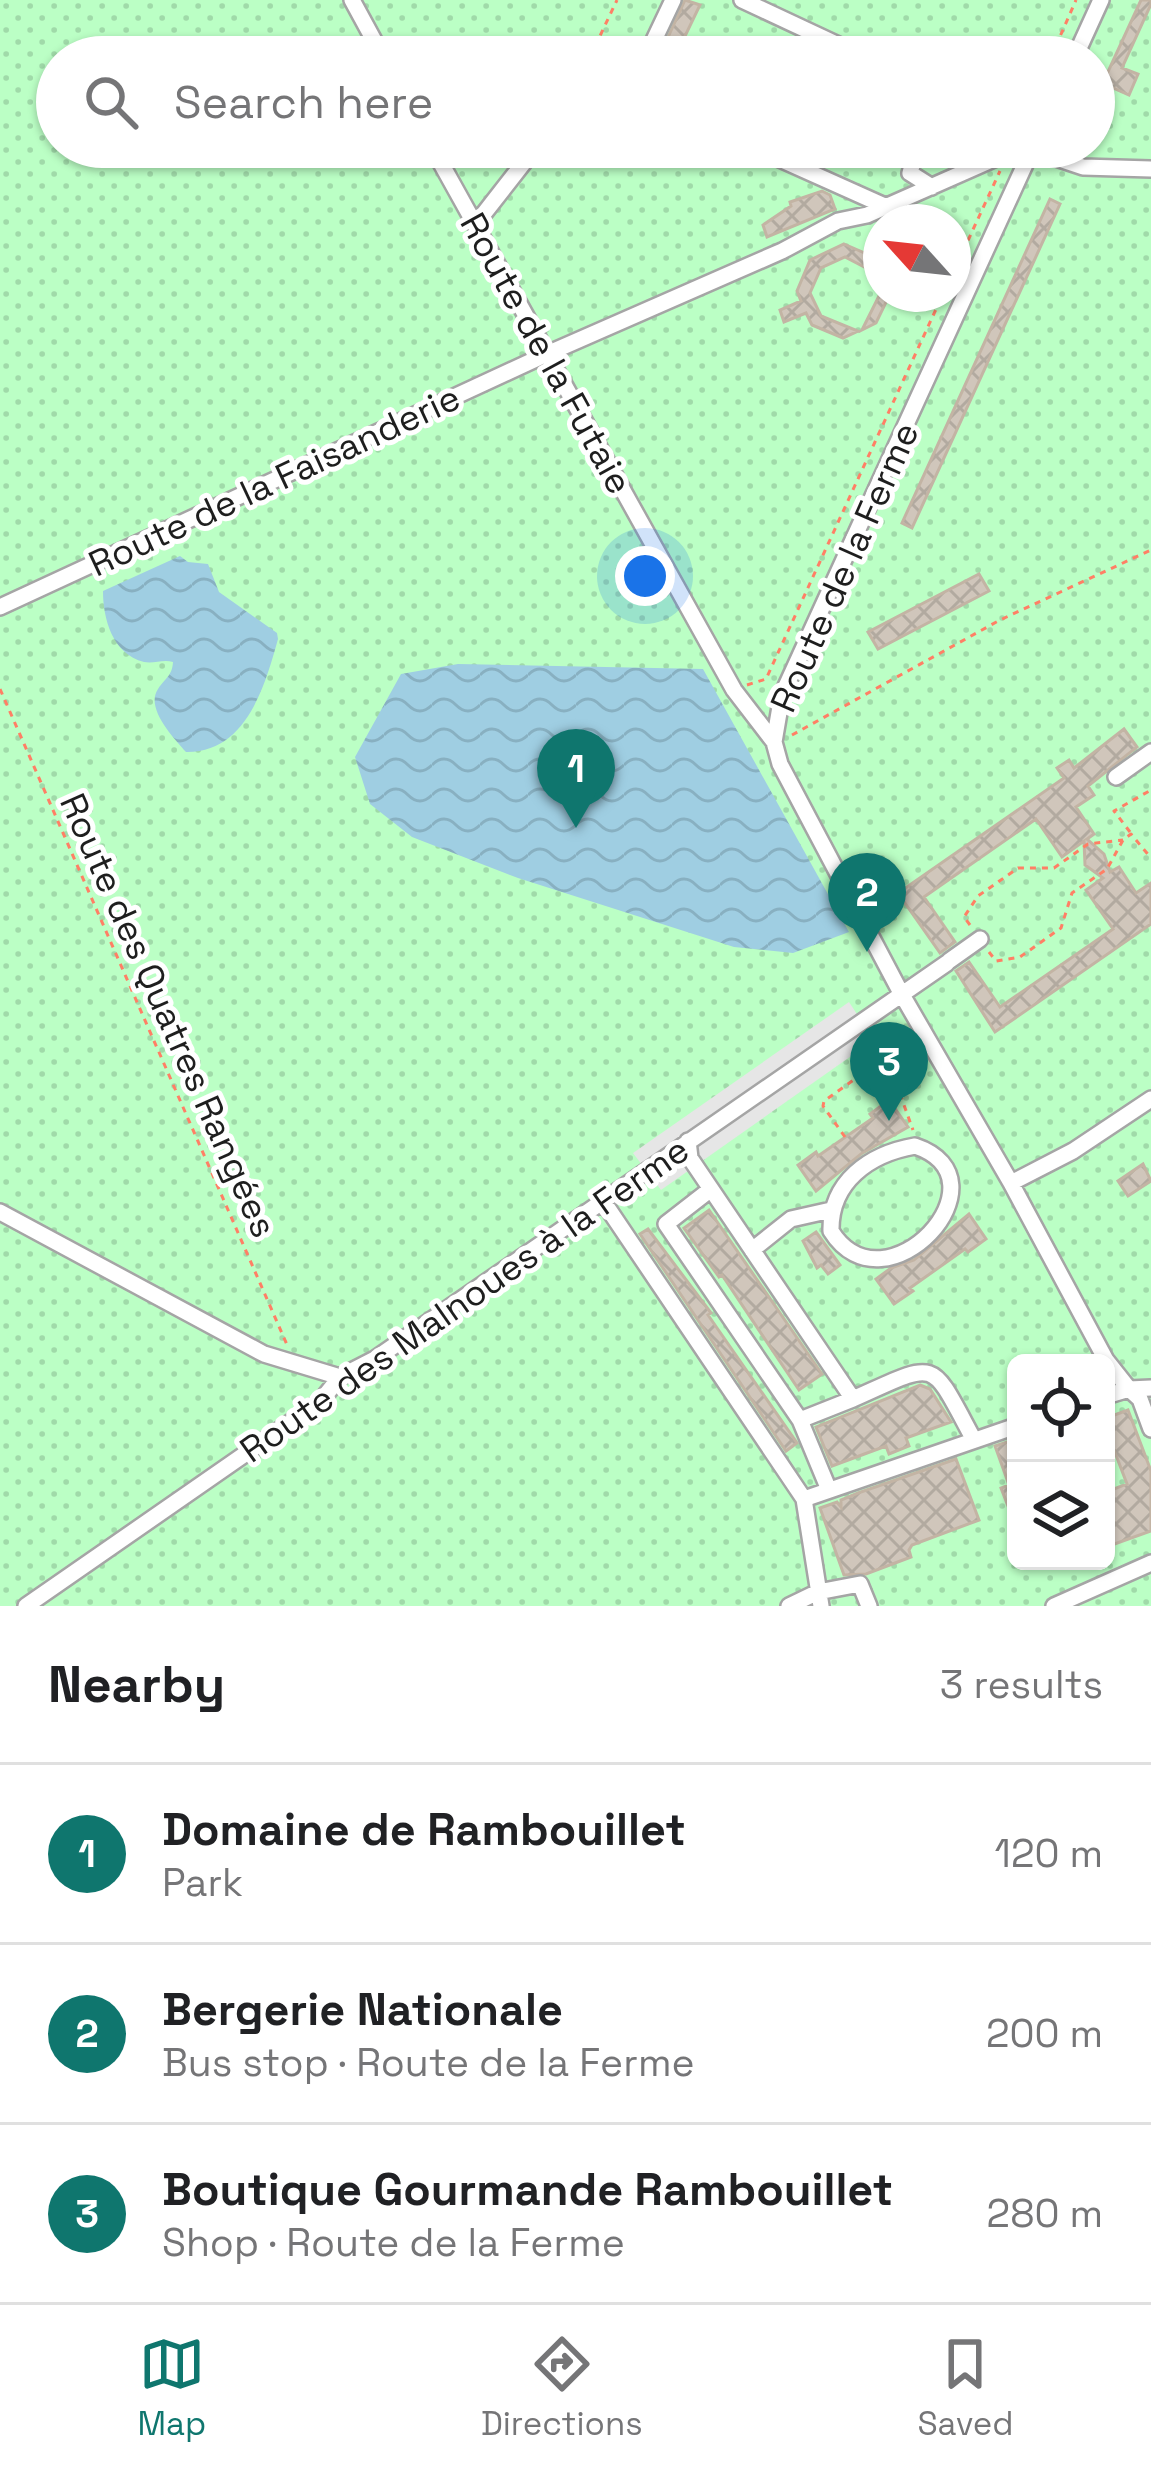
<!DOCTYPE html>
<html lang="en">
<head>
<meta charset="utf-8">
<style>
  :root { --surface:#fff; --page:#f2f2f2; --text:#202124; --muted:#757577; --line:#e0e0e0; --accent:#0f766e }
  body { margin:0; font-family:"Space Grotesk",sans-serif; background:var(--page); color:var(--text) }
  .controls { position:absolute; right:36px; bottom:36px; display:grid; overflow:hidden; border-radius:18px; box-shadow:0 3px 9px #0004 }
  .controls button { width:108px; height:108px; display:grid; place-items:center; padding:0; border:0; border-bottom:3px solid var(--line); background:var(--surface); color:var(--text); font:60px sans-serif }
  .compass { position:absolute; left:863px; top:204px; width:108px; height:108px; border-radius:50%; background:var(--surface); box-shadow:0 3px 9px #0004; rotate:297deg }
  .you { position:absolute; left:645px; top:576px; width:42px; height:42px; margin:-30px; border:9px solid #fff; border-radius:50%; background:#1a73e8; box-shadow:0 0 0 18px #1a73e833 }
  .badge { display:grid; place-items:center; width:78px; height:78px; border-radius:50%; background:var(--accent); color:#fff; font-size:39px; font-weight:700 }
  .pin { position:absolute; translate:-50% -99px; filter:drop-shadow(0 3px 6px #0008) }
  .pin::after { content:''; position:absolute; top:63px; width:42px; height:36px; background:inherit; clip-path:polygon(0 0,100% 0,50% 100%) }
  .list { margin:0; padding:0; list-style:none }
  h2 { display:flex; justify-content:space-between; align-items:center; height:156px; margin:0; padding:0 48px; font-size:51px }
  h2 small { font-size:39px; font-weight:400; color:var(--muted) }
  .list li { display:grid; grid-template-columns:78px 1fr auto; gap:36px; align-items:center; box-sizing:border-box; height:180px; padding:0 48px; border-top:3px solid var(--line) }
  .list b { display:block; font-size:45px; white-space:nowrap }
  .list p { margin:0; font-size:39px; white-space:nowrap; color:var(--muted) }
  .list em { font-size:39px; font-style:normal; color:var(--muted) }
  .icon { flex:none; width:66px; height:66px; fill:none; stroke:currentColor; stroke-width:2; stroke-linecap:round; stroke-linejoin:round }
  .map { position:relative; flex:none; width:1151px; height:1606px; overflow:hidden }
  .search { position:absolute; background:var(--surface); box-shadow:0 3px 9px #0004; left:36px; right:36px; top:36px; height:132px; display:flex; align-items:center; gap:30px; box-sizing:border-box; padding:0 42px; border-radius:66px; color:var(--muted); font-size:45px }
  .sheet { height:696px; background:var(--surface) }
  nav { display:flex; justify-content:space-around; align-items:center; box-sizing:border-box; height:168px; border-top:3px solid var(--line); background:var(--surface); font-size:33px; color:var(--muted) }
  nav a { display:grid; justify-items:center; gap:6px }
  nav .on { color:var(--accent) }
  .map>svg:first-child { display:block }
</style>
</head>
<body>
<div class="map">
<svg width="1151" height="1606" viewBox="0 0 1151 1606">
  <defs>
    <pattern id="park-dots" width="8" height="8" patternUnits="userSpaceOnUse" patternTransform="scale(3)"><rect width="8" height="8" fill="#bbffc5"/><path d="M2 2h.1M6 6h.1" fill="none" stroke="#a0daa9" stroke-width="1.8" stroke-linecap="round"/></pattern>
    <pattern id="water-waves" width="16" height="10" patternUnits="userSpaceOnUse" patternTransform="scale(3)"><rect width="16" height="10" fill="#9fcee2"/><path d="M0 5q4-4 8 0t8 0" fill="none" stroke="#88b0c1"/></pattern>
    <pattern id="building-cross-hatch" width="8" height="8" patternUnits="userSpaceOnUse" patternTransform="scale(3)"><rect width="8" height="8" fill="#d0c6bb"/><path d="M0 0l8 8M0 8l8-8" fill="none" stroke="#b2aaa0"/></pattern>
  </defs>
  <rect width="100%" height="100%" fill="#f0ece3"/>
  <path fill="url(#park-dots)" fill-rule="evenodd" d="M0 0H1151V1606H0ZM57 57H1094V147H57ZM881 222H953V294H881ZM1016 1363H1106V1561H1016Z"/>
  <path fill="#e6e6e6" d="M849 1002 874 1040 661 1190 633 1153Z"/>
  <path fill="url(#water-waves)" d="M180 556 188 562 208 564 219 592 277 633 278 639C265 686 246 753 186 752 173 737 145 708 158 689 166 677 172 676 173 662 163 659 154 664 144 662 112 654 103 618 103 591Z
    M458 664 703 669 849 932 793 953 734 947 518 878 412 837 370 804 355 757 401 674Z"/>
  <path fill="url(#building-cross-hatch)" stroke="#c3b4a4" stroke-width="3" d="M685 0 700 5 675 57H659Z
    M1141 0H1151V4L1122 68 1138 74 1129 95 1113 88 1094 129V102Z
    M822 191 830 195 835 209 767 237 763 225 791 206 790 202Z
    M1050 199 1060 204 912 528 902 523Z
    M844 244 876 258 881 268V294H890L876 323 862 330 880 294 868 269 845 257 821 268 810 293 821 316 858 331 843 338 812 325 806 313 784 322 780 310 801 301 797 291 810 260Z
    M979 574 989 591 878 649 868 632Z
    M1124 729 1137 747 1088 786 1094 795 1076 807 1094 834 1087 839 1104 854 1110 872 1119 867 1136 893 1151 883V924L995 1032 956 971 969 962 1000 1007 1113 929 1086 890 1103 878 1085 865 1084 841 1062 857 1036 819 924 897 955 942 940 953 898 893 1064 778 1057 768 1069 760 1074 768Z
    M889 1100 908 1127 861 1154 816 1191 798 1165 816 1152 818 1156 873 1118 870 1114Z
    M1143 1164 1151 1181 1128 1196 1118 1181Z
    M709 1210 822 1374 799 1390 722 1275 719 1277 684 1228Z
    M969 1214 986 1239 968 1252 965 1249 910 1288 913 1291 894 1304 876 1279 891 1268 914 1260Z
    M648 1229 711 1313 708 1315 797 1443 786 1451 640 1234Z
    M816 1232 840 1265 828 1274 821 1265 817 1268 803 1241Z
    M920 1385 930 1389 951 1422 906 1438 909 1446 889 1454 886 1446 832 1466 816 1427Z
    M1128 1410 1151 1471V1531L1106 1547V1492L1127 1484 1106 1429V1418Z
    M1016 1439V1524H1015L1001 1488 1009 1485 995 1446Z
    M956 1459 979 1520 912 1545 909 1550 911 1557 866 1574 844 1575 820 1508 837 1502 841 1507V1500L858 1493Z"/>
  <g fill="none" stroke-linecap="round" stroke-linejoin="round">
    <g stroke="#a5a5a5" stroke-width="20">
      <path id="minor" d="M352 0 383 57
        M742 0 864 57
        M646 57 673 0
        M1075 57 1101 0
        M432 147 734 690 774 742
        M753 147 887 207
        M917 147 910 173 932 187
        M1033 147 782 695 774 742 780 764 901 993 1011 1183 1106 1360 1129 1389 1151 1388
        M1026 148 1083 167 1151 169
        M475 225 536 147
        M0 607 549 353 782 251 838 221 867 215 1021 147
        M1116 777 1151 752
        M949 961 980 939
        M688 1141 690 1158 853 1399C940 1360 929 1357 974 1440
        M915 1146C1013 1179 885 1317 831 1231 830 1182 869 1154 915 1146Z
        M1011 1183 1073 1151 1151 1099
        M711 1189 666 1224 800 1420 829 1490
        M603 1201 804 1499 821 1606
        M0 1212 264 1354 340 1377
        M752 1250 791 1219 831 1210
        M1106 1396 1129 1389 1140 1399 1151 1429
        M800 1420 853 1399
        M804 1499 1016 1426
        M26 1606 320 1402 340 1377 375 1359 947 963
        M789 1606 818 1592 860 1584 869 1606
        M1054 1606 1151 1563"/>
    </g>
    <path stroke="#ff7f65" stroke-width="3" stroke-dasharray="6 6" stroke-linecap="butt" d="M590 57 617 0
      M1051 57 1076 0
      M953 273 1000 171
      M747 685 766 679 943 294
      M0 689 288 1347
      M792 735 1000 620 1151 550
      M1130 832 1114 811 1151 790
      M970 925 964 917 978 896 1018 868H1054L1088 844 1123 840
      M989 952 996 961 1020 957 1061 928 1072 893 1107 869 1123 840 1131 834 1151 858
      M880 1064 900 1094 913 1130
      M845 1137 823 1106 824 1101 910 1040"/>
    <use href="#minor" stroke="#fff" stroke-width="15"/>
  </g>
  <g text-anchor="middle" stroke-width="10" stroke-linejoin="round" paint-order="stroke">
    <g font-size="36" fill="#1e1e1e" stroke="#fff">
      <text transform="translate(547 353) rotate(61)" y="13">Route de la Futaie</text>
      <text transform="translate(274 480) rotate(-25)" y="13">Route de la Faisanderie</text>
      <text transform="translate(844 567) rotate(-66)" y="13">Route de la Ferme</text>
      <text transform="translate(169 1015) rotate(66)" y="13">Route des Quatres Rangées</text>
      <text transform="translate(464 1299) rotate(-35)" y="13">Route des Malnoues à la Ferme</text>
    </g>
  </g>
</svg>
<div class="controls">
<button><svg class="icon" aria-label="locate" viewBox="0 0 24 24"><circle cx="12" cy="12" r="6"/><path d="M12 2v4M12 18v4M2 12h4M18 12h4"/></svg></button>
<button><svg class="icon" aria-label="layers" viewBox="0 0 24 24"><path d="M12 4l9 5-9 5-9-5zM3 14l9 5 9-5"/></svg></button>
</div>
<svg class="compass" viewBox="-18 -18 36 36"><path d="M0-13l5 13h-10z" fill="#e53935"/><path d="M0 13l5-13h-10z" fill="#757577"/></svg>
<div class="you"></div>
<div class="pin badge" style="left:576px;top:828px">1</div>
<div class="pin badge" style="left:867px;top:952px">2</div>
<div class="pin badge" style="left:889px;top:1121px">3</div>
<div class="search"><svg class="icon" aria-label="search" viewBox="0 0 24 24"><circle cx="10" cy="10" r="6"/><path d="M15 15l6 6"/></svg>Search here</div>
</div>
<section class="sheet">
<h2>Nearby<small>3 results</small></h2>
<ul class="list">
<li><span class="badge">1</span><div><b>Domaine de Rambouillet</b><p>Park</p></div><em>120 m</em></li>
<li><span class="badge">2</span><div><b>Bergerie Nationale</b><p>Bus stop · Route de la Ferme</p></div><em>200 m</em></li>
<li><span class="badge">3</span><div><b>Boutique Gourmande Rambouillet</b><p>Shop · Route de la Ferme</p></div><em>280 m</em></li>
</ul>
</section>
<nav>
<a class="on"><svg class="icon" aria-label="map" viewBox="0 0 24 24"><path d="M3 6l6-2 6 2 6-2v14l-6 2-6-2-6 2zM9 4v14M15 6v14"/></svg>Map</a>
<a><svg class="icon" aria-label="directions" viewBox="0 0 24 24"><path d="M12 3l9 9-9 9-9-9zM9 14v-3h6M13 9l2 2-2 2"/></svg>Directions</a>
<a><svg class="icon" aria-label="saved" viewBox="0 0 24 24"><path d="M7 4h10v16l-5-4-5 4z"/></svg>Saved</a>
</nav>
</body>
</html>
